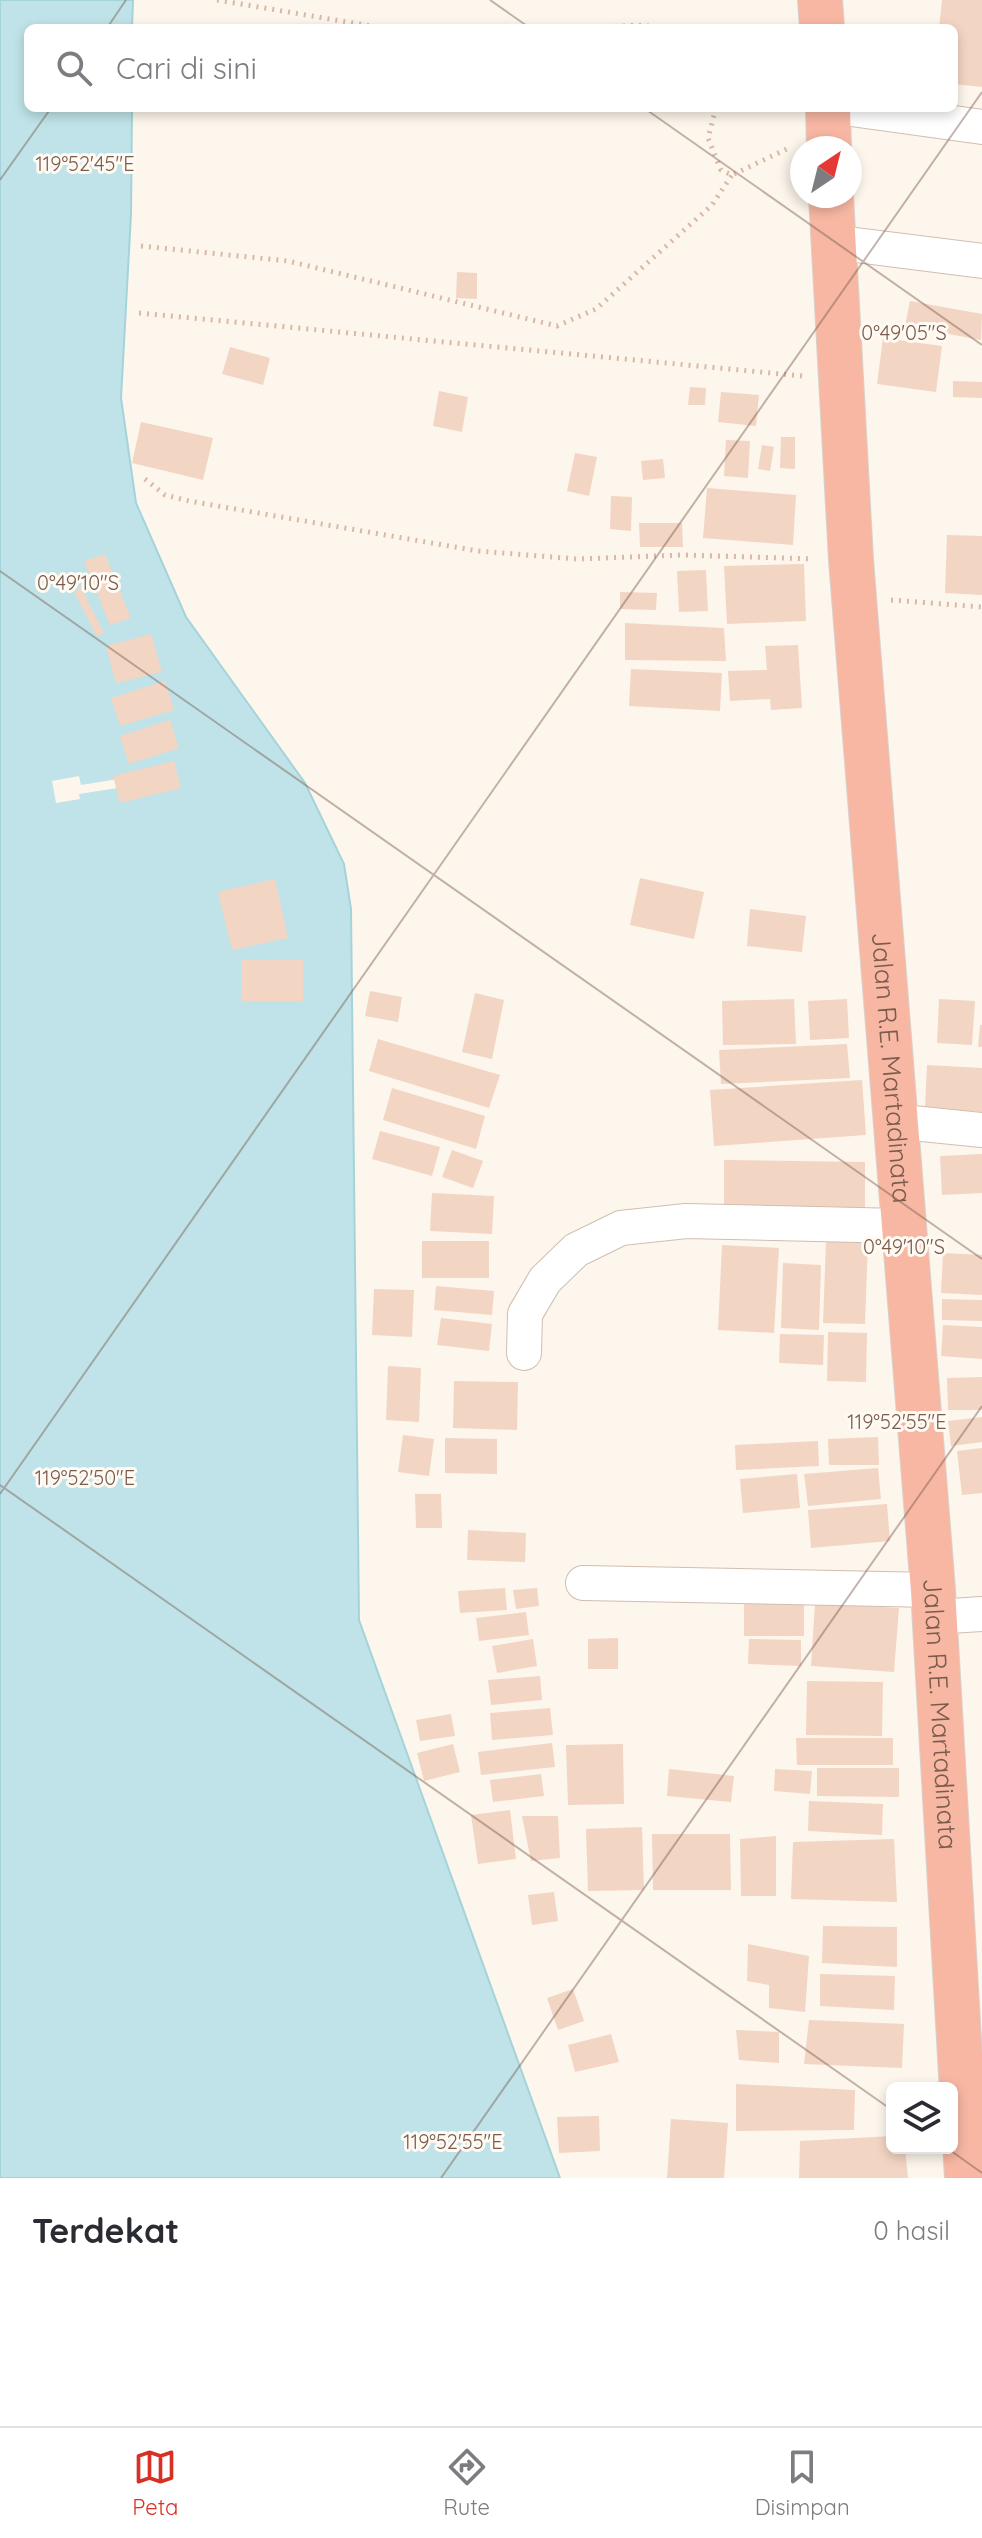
<!DOCTYPE html>
<html lang="id">
<head>
<meta charset="utf-8">
<style>
  :root { --surface:#fff; --page:#f7f7f7; --text:#2b2b33; --muted:#7c7c81; --line:#e1e1e2; --accent:#d93025 }
  body { margin:0; font-family:Quicksand,sans-serif; background:var(--page); color:var(--text) }
  .controls { position:absolute; right:24px; bottom:24px; display:grid; overflow:hidden; border-radius:12px; box-shadow:0 4px 12px #0003 }
  .controls button { width:72px; height:72px; display:grid; place-items:center; padding:0; border:0; border-bottom:2px solid var(--line); background:var(--surface); color:var(--text); font:40px sans-serif }
  .compass { position:absolute; left:790px; top:136px; width:72px; height:72px; border-radius:50%; background:var(--surface); box-shadow:0 4px 12px #0003; rotate:35deg }
  .list { margin:0; padding:0; list-style:none }
  h2 { display:flex; justify-content:space-between; align-items:center; height:104px; margin:0; padding:0 32px; font-size:34px }
  h2 small { font-size:26px; font-weight:400; color:var(--muted) }
  .icon { flex:none; width:44px; height:44px; fill:none; stroke:currentColor; stroke-width:2; stroke-linecap:round; stroke-linejoin:round }
  .map { position:relative; flex:none; width:982px; height:2178px; overflow:hidden }
  .search { position:absolute; background:var(--surface); box-shadow:0 4px 12px #0003; left:24px; right:24px; top:24px; height:88px; display:flex; align-items:center; gap:20px; box-sizing:border-box; padding:0 28px; border-radius:12px; color:var(--muted); font-size:30px }
  .sheet { height:248px; background:var(--surface) }
  nav { display:flex; justify-content:space-around; align-items:center; box-sizing:border-box; height:112px; border-top:2px solid var(--line); background:var(--surface); font-size:22px; color:var(--muted) }
  nav a { display:grid; justify-items:center; gap:4px }
  nav .on { color:var(--accent) }
  .map>svg:first-child { display:block }
</style>
</head>
<body>
<div class="map">
<svg width="982" height="2178" viewBox="0 0 982 2178">
  <rect width="100%" height="100%" fill="#fdf6ec"/>
  <path fill="#bfe3e8" stroke="#a5d3da" stroke-width="2" d="M0 0H133L132 28H28V108H132L131 214 121 398 136 503 186 617 305 783 344 864 351 909 359 1620 560 2178H0Z"/>
  <path fill="#fdf6ec" d="M161 772 163 781 79 794 80 799 56 803 52 781 79 776 81 785Z"/>
  <path fill="#f3d5c3" d="M942 0H982V87L954 84V28H939Z
    M457 272 477 273V299L456 298Z
    M910 301 982 314 981 340 905 326Z
    M883 338 942 346 936 392 877 384Z
    M230 347 270 358 263 385 222 374Z
    M953 381 982 382V398L953 397Z
    M690 387 706 388 705 405H688Z
    M439 391 468 397 462 432 433 426Z
    M721 392 759 395 756 426 718 422Z
    M141 422 213 438 203 480 132 463Z
    M781 437H795V469L780 468Z
    M726 440 750 441 748 478 724 476Z
    M762 445 774 447 770 471 758 469Z
    M575 453 597 457 589 496 567 491Z
    M663 459 665 478 643 480 641 461Z
    M707 488 796 495 793 545 703 538Z
    M611 496 632 497 631 531 610 529Z
    M639 523H682L683 547H640Z
    M947 535 982 536V595L945 593Z
    M105 554 131 618 110 625 84 561Z
    M804 564 806 621 727 624 724 566Z
    M706 570 708 611 679 612 677 571Z
    M81 588 104 633 97 637 74 591Z
    M620 592 657 593 656 610 620 609Z
    M625 623 724 628 726 661 625 660Z
    M151 634 162 672 116 683 106 646Z
    M798 645 802 708 771 710 770 699 730 701 728 671 767 670 765 646Z
    M631 669 722 673 720 711 629 706Z
    M165 681 174 710 120 726 111 698Z
    M170 720 179 748 129 764 120 736Z
    M174 761 181 788 120 803 113 776Z
    M640 878 704 892 694 939 630 925Z
    M275 879 288 938 232 950 218 892Z
    M750 909 806 916 802 952 747 946Z
    M241 960H303V1001H241Z
    M370 991 402 997 398 1022 365 1016Z
    M475 993 504 1000 492 1059 462 1052Z
    M794 999 796 1044 723 1045 722 1001Z
    M847 999 849 1038 810 1040 808 1001Z
    M939 999 975 1001 972 1045 937 1043Z
    M980 1025H982V1047H978Z
    M378 1039 500 1075 489 1108 369 1071Z
    M847 1044 850 1078 721 1084 719 1050Z
    M927 1065 982 1068V1112L925 1108Z
    M862 1080 866 1135 714 1146 710 1090Z
    M392 1088 485 1116 476 1149 383 1120Z
    M380 1131 440 1147 432 1176 372 1159Z
    M452 1150 483 1161 473 1188 442 1177Z
    M982 1154V1193L942 1195 940 1156Z
    M724 1160 865 1162V1212L724 1211Z
    M432 1193 494 1196 492 1234 430 1231Z
    M422 1241H489V1278H422Z
    M826 1241 868 1242 865 1324 823 1323Z
    M722 1245 779 1248 774 1333 718 1330Z
    M943 1253 982 1255V1295L941 1293Z
    M783 1263 821 1265 819 1330 781 1328Z
    M436 1286 494 1291 492 1315 434 1310Z
    M374 1289 414 1290 412 1337 372 1335Z
    M942 1299 982 1300V1321L942 1320Z
    M441 1318 492 1324 489 1351 437 1345Z
    M943 1325 982 1327V1359L941 1356Z
    M828 1332 867 1333 866 1382 827 1381Z
    M780 1334 824 1335 823 1365 779 1363Z
    M388 1366 421 1368 419 1422 386 1420Z
    M982 1377V1410H948L947 1378Z
    M454 1381 518 1382 517 1430 453 1428Z
    M982 1417V1442L951 1446 948 1421Z
    M403 1435 434 1439 429 1476 398 1472Z
    M878 1437 879 1465H829L828 1439Z
    M445 1438 497 1439V1474L445 1473Z
    M818 1441 819 1466 736 1470 735 1445Z
    M982 1448V1493L962 1495 957 1451Z
    M878 1468 881 1499 808 1506 804 1474Z
    M797 1474 800 1508 743 1513 740 1479Z
    M415 1494H441L442 1528H416Z
    M887 1504 890 1541 811 1548 808 1510Z
    M468 1530 526 1533 525 1562 467 1560Z
    M505 1588 507 1610 460 1613 458 1591Z
    M537 1588 539 1606 516 1609 513 1590Z
    M744 1598H804V1636H744Z
    M815 1603 899 1608 894 1672 811 1666Z
    M526 1612 529 1635 479 1641 476 1618Z
    M618 1638V1669H588V1639Z
    M533 1639 537 1666 497 1673 492 1646Z
    M749 1639 801 1640V1666L748 1664Z
    M540 1676 542 1700 491 1705 488 1680Z
    M807 1681 883 1682 882 1736 806 1735Z
    M550 1708 553 1735 492 1740 490 1713Z
    M451 1714 455 1736 420 1741 416 1720Z
    M796 1738H893V1765H797Z
    M552 1743 555 1767 481 1775 478 1752Z
    M453 1744 460 1772 424 1781 417 1753Z
    M623 1744 624 1804 568 1805 566 1745Z
    M817 1768H899V1797L817 1796Z
    M669 1769 734 1776 731 1802 667 1796Z
    M775 1769 812 1771 810 1794 774 1791Z
    M541 1774 544 1796 493 1802 490 1780Z
    M809 1801 883 1804 882 1835 808 1831Z
    M510 1810 516 1859 478 1864 471 1815Z
    M522 1816H558L560 1858 531 1861Z
    M642 1827 644 1890 588 1891 586 1829Z
    M652 1834H730L731 1890H653Z
    M776 1836V1896H741L740 1839Z
    M894 1839 897 1902 791 1899 793 1842Z
    M554 1892 558 1921 532 1925 528 1895Z
    M823 1926 897 1927V1967L822 1963Z
    M748 1944 809 1956 805 2012 769 2008V1985L747 1981Z
    M820 1974 895 1976 894 2010 820 2006Z
    M573 1989 584 2021 558 2030 547 1998Z
    M809 2020 904 2024 902 2068 804 2064Z
    M736 2030 779 2032V2063L739 2060Z
    M611 2034 619 2062 575 2072 568 2045Z
    M736 2084 855 2090 854 2130 736 2131Z
    M599 2116 600 2151 559 2153 557 2117Z
    M671 2119 728 2123 724 2178H667Z
    M892 2136V2148H905L908 2178H799L800 2141Z"/>
  <g fill="none" stroke-linecap="round" stroke-linejoin="round">
    <g stroke="#d1beb0" stroke-width="36">
      <path id="minor" d="M844 108 982 127
        M832 242 982 261
        M893 1121 982 1130
        M524 1353 525 1314 545 1280 576 1250 621 1228 686 1221 901 1226
        M583 1583 933 1590
        M935 1617 982 1614"/>
    </g>
    <g stroke="#dad1cd" stroke-width="46">
      <g id="highway">
        <path d="M820 0 822 28"/>
        <path d="M828 108 829 148"/>
        <path id="s1" d="M831 196 851 560 933 1590 967 2178"/>
      </g>
    </g>
    <path stroke="#d9b8a5" stroke-width="5" stroke-dasharray="2 6" stroke-linecap="butt" d="M217 0 383 28
      M591 28 637 25 669 28
      M716 108 708 138 721 170 732 175 791 147
      M141 246 288 261 557 326 596 309 712 205 732 175
      M139 313 803 376
      M145 479 165 495 189 501 478 551 577 559 683 555 814 559
      M891 600 982 607"/>
    <use href="#minor" stroke="#fff" stroke-width="34"/>
    <use href="#highway" stroke="#f7b7a3" stroke-width="44"/>
  </g>
  <path fill="none" stroke="#7a5c4d" stroke-width="2" stroke-opacity="0.45" d="M490 0 530 28M107 28 126 0M644 108 982 345M0 180 51 108M0 571 982 1259M0 1485 892 2110M0 1494 982 92M947 2148 982 2173M441 2178 982 1406"/>
  <g text-anchor="middle" stroke-width="6" stroke-linejoin="round" paint-order="stroke">
    <g font-size="26" fill="#7a5c4d" stroke="#fffaf3">
      <text dy="9" stroke="none"><textPath href="#s1" startOffset="874">Jalan R.E. Martadinata</textPath></text>
      <text dy="9" stroke="none"><textPath href="#s1" startOffset="1522">Jalan R.E. Martadinata</textPath></text>
    </g>
  </g>
  <g font-size="20" text-anchor="middle" fill="#7a5c4d" stroke="#fffaf3" stroke-width="6" stroke-linejoin="round" paint-order="stroke">
    <text x="85" y="171">119°52'45"E</text>
    <text x="904" y="340">0°49'05"S</text>
    <text x="78" y="590">0°49'10"S</text>
    <text x="904" y="1254">0°49'10"S</text>
    <text x="897" y="1429">119°52'55"E</text>
    <text x="85" y="1485">119°52'50"E</text>
    <text x="453" y="2149">119°52'55"E</text>
  </g>
</svg>
<div class="controls">
<button><svg class="icon" aria-label="layers" viewBox="0 0 24 24"><path d="M12 4l9 5-9 5-9-5zM3 14l9 5 9-5"/></svg></button>
</div>
<svg class="compass" viewBox="-18 -18 36 36"><path d="M0-13l5 13h-10z" fill="#e53935"/><path d="M0 13l5-13h-10z" fill="#7c7c81"/></svg>
<div class="search"><svg class="icon" aria-label="search" viewBox="0 0 24 24"><circle cx="10" cy="10" r="6"/><path d="M15 15l6 6"/></svg>Cari di sini</div>
</div>
<section class="sheet">
<h2>Terdekat<small>0 hasil</small></h2>
<ul class="list">
</ul>
</section>
<nav>
<a class="on"><svg class="icon" aria-label="map" viewBox="0 0 24 24"><path d="M3 6l6-2 6 2 6-2v14l-6 2-6-2-6 2zM9 4v14M15 6v14"/></svg>Peta</a>
<a><svg class="icon" aria-label="directions" viewBox="0 0 24 24"><path d="M12 3l9 9-9 9-9-9zM9 14v-3h6M13 9l2 2-2 2"/></svg>Rute</a>
<a><svg class="icon" aria-label="saved" viewBox="0 0 24 24"><path d="M7 4h10v16l-5-4-5 4z"/></svg>Disimpan</a>
</nav>
</body>
</html>
